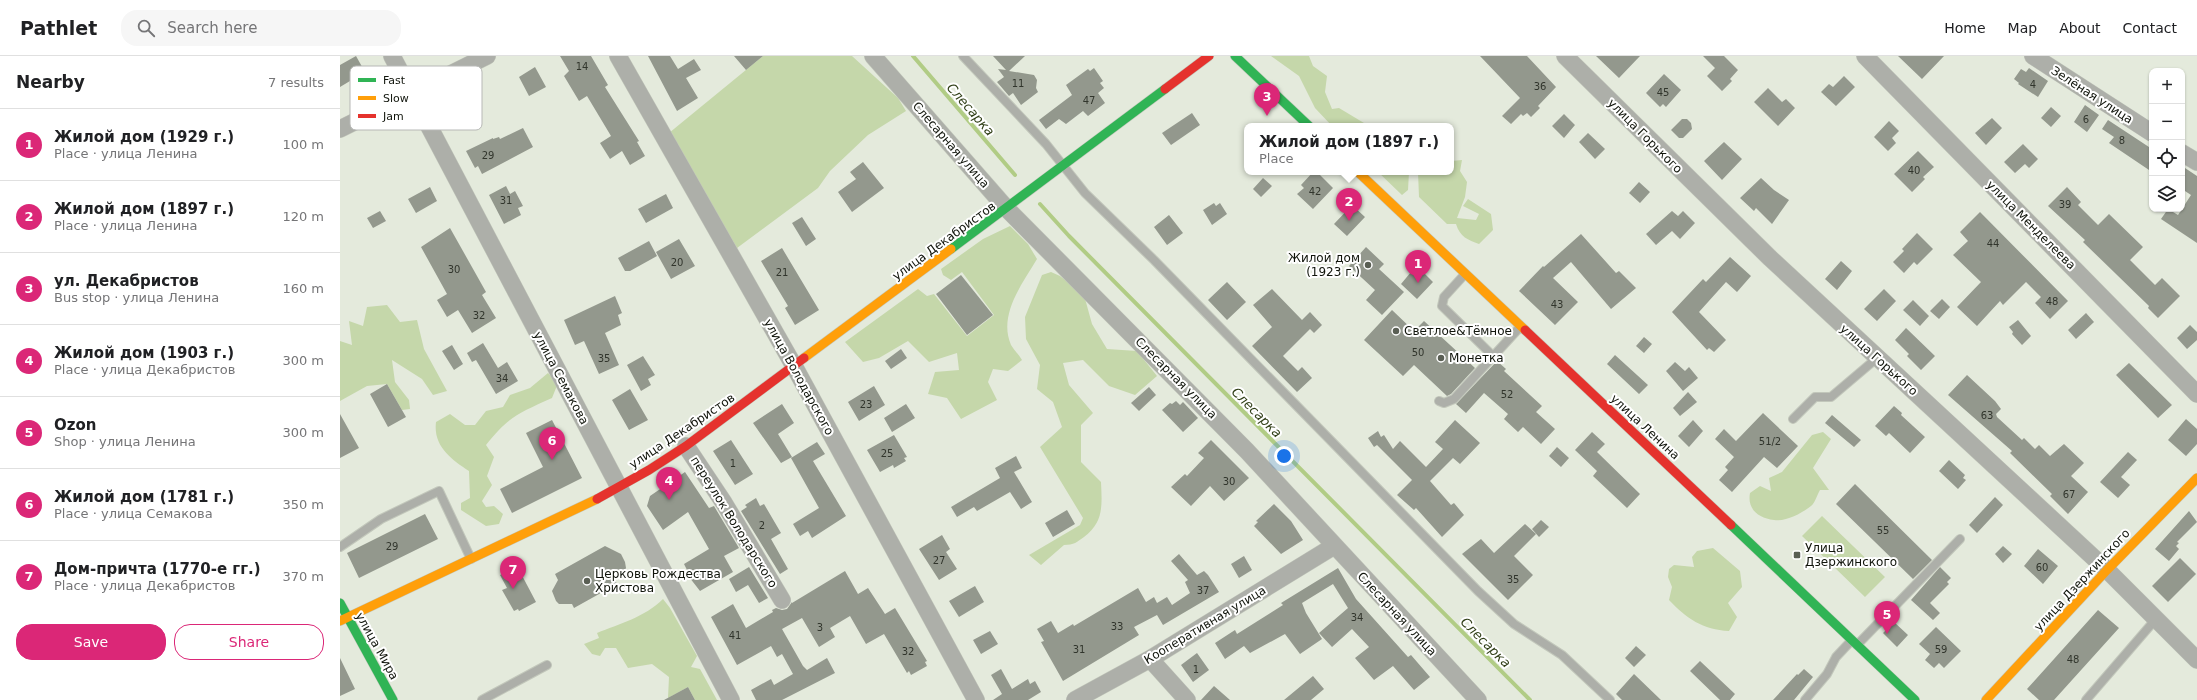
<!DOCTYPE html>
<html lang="en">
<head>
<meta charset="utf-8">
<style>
  :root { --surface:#fff; --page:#f6f6f6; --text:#202124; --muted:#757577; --line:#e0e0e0; --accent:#db2777 }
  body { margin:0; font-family:"DejaVu Sans",sans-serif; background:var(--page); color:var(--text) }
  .controls { position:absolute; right:12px; top:12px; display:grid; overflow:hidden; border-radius:8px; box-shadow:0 1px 3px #0004 }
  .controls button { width:36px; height:36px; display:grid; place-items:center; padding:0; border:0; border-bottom:1px solid var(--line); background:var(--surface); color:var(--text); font:20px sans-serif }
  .you { position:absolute; left:944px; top:400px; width:14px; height:14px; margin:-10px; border:3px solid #fff; border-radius:50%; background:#1a73e8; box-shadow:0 0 0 6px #1a73e833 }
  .badge { display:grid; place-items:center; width:26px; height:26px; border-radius:50%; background:var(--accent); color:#fff; font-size:13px; font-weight:700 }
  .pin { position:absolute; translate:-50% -33px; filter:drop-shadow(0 1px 2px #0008) }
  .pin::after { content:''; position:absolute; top:21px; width:14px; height:12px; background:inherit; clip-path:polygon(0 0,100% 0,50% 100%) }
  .popup { position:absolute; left:904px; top:67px; width:210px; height:52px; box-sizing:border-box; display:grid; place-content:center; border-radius:8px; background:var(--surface); filter:drop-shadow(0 1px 3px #0005); font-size:13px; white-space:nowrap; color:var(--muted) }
  .popup b { font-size:15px; color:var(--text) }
  .popup::after { content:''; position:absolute; left:50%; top:100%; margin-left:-8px; border:8px solid transparent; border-top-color:var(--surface) }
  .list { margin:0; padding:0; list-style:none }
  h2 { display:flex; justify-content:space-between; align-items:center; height:52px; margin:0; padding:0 16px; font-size:17px }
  h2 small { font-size:13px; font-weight:400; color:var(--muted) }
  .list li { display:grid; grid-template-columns:26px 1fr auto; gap:12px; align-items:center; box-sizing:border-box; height:72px; padding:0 16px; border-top:1px solid var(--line) }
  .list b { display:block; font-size:15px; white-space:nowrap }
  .list p { margin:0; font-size:13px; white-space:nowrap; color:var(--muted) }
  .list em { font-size:13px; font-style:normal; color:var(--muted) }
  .actions { display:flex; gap:8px; padding:12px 16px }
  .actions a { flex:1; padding:9px 0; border:1px solid var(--accent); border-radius:16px; text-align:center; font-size:14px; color:var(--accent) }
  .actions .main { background:var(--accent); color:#fff }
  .icon { flex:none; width:22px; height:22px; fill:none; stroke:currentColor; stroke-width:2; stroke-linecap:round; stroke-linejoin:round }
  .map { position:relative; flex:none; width:1857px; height:644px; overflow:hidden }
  header { display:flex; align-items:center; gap:24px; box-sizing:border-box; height:56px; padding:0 20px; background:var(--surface); border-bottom:1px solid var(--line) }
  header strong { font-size:19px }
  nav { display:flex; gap:22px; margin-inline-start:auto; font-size:14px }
  .search { width:280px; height:36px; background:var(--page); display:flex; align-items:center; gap:10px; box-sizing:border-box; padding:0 14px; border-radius:16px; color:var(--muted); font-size:15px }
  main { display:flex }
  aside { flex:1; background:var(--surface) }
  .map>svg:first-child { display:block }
</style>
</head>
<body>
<header>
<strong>Pathlet</strong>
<div class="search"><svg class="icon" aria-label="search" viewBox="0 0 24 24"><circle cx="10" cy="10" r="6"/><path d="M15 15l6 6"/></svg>Search here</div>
<nav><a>Home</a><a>Map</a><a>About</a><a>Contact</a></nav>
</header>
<main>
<aside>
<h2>Nearby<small>7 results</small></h2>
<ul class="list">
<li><span class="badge">1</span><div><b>Жилой дом (1929 г.)</b><p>Place · улица Ленина</p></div><em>100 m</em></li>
<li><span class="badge">2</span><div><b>Жилой дом (1897 г.)</b><p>Place · улица Ленина</p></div><em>120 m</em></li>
<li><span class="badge">3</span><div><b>ул. Декабристов</b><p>Bus stop · улица Ленина</p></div><em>160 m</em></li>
<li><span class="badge">4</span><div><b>Жилой дом (1903 г.)</b><p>Place · улица Декабристов</p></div><em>300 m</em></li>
<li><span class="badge">5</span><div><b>Ozon</b><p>Shop · улица Ленина</p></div><em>300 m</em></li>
<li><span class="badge">6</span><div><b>Жилой дом (1781 г.)</b><p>Place · улица Семакова</p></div><em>350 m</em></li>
<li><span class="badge">7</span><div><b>Дом-причта (1770-е гг.)</b><p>Place · улица Декабристов</p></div><em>370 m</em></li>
</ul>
<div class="actions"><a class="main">Save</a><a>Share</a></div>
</aside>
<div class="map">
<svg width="1857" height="644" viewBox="0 0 1857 644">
  <rect width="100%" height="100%" fill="#e4eadc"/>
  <path fill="#c5d7aa" d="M423 0H512L558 42 566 55 528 79 490 115 478 132 397 192 329 77Z
    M931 0H969L973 10 987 20 985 36 992 53 999 52 1029 70H992L975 52 959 20Z
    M1122 104 1120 115 1127 126 1125 141 1117 162 1136 164 1139 158 1123 150 1128 143 1151 158 1153 174 1139 188C1128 184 1120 181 1116 168H1107L1079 141 1078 116H1111V105Z
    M1038 116H1069L1068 134 1062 139Z
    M670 170 688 188 697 203C682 228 658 259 671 289 674 294 679 299 682 304L668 315 653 313 648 326 657 344 621 363 607 342 588 338 595 316 619 314 617 297 589 306 568 285 539 302 523 306 505 286 578 233 587 240 594 238 627 280 654 259 622 216 611 224 603 219 601 213 643 183Z
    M711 216 720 220 744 239 752 268 767 293 797 295 817 320 795 339 769 330 743 304 723 307 729 329 753 357 741 369V406L761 426C762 449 764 466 744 481 737 486 734 489 724 489L701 509 689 499 740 469 743 462 700 391 722 371 713 346 697 333 700 309 686 283 685 261 702 219Z
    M47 249 60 266 77 264 84 293 107 335 93 339 82 323 52 304 55 326 69 344 70 353 62 354 47 328 27 330 0 345V285L12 289 9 265 23 270 27 251Z
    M208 317 218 327 212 342C179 357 169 360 146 389L154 401 147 420 152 429 142 445 146 451 154 450 163 458 159 468 146 470 121 454V447L130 442 129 415C111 403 93 390 96 366L110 358 125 369H135L146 355 163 351 170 339 190 332Z
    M1483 376 1491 383 1473 412 1489 434H1480C1477 439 1475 447 1471 450 1462 457 1446 466 1434 464 1418 462 1407 453 1410 437L1420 430 1431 435 1429 422 1442 416 1472 379Z
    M1482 460 1545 521 1525 541 1462 480Z
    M1373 492 1400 515 1402 531 1388 547 1397 561 1389 575C1363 574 1346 562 1329 544L1332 531 1328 521 1329 513 1334 509 1354 511 1352 501 1357 495Z
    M323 543 330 552 357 600 351 611 360 613 377 644H355L348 631 328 642 329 621 312 608 288 612 276 592H265L260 600 252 598 244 588 259 582 257 577C279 568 305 561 323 543Z"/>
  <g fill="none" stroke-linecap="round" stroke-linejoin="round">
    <path stroke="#b1cc85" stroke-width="4" d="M573 0 675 119
      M700 148 729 180 1190 644"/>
  </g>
  <path fill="#93988d" d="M16 0 25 16 0 31V9Z
    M220 0H251L268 29 265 31 299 85 297 86 305 100 290 109 282 95 270 103 260 87 271 80 247 40 239 45 224 20 229 15Z
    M308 0H330L338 13 354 3 361 14 346 22 358 42 337 55Z
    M394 0H423L406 14Z
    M653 0H685L669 15 694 19 697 24 696 32 698 36 681 49 673 37 669 40 657 26 664 21 658 13 666 14Z
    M1140 0H1187L1216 31 1198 50 1200 52 1191 61 1187 57 1183 60 1181 58 1171 68 1162 60 1180 42Z
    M1256 0H1300L1279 22Z
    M1363 0H1384L1398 14 1390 23 1392 25 1382 35 1367 20 1375 12Z
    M1558 0H1604L1582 23Z
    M195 11 206 31 189 40 179 21Z
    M754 12 763 25 760 27 764 32 758 37 765 47 748 60 743 55 726 68 719 63 706 73 699 64 732 39 726 29 748 13 750 15Z
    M1689 12 1708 25 1698 41 1678 28 1679 27 1674 23 1681 13 1686 16Z
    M1324 18 1341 34 1326 51 1323 48 1320 51 1306 37Z
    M1504 20 1515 31 1496 50 1481 36 1489 28 1493 31Z
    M1428 32 1442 46 1446 43 1455 52 1438 70 1414 46Z
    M1745 49 1759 59 1747 76 1734 66Z
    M1711 51 1721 60 1711 71 1701 62Z
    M852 57 860 69 831 89 822 77Z
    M1224 58 1235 69 1224 82 1212 70Z
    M1652 62 1662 72 1646 89 1635 77Z
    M1342 63H1347L1351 67 1352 73 1343 82H1339L1331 74Z
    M1768 64 1812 93V116L1769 87 1774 81 1762 73Z
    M1549 65 1559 75 1552 82 1556 87 1548 95 1534 81Z
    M183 72 193 91 142 118 138 110 135 112 126 95 153 82V83L159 81 160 83Z
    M1248 77 1265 93 1255 103 1239 86Z
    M1384 86 1402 103 1382 124 1364 105Z
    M1683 88 1698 103 1689 112 1685 108 1675 117 1664 106Z
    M1578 95 1594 111 1583 121 1585 123 1572 136 1554 118Z
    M523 106 544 132 512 156 498 136 516 123 510 116Z
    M1842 110 1857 120V187L1821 163 1828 153 1838 159 1851 139 1842 133Z
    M973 116H977L993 132 973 153 957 138 964 132 961 129Z
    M923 122 932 130 921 141 913 133Z
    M1421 122 1434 134 1449 144 1432 168 1416 152 1414 155 1400 142Z
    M1299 126 1310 136 1300 147 1289 137Z
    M166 130 170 138 175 135 183 150 178 152 181 159 164 168 149 139Z
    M90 131 97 145 76 157 68 143Z
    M1727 131 1741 146 1738 149 1758 169 1769 158 1803 191 1790 204 1815 229 1822 222 1840 240 1818 262 1808 252 1809 250 1743 186 1745 184 1708 150Z
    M326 138 333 152 306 167 298 153Z
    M874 147 876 150 880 147 887 158 872 169 863 154Z
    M1012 149 1025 161 1007 180 994 168Z
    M40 155 46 165 33 172 27 162Z
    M1332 155 1338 160 1343 155 1355 167 1340 183 1332 175 1316 189 1306 178Z
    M1640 156 1728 245 1710 263 1695 247 1701 241 1686 226 1663 249 1660 245 1637 270 1617 251 1641 226 1613 199 1628 185 1620 176Z
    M829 159 843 177 827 189 814 171Z
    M462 161 476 183 466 190 452 167Z
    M110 172 146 236 142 239 156 262 132 277 118 254 107 261 97 244 107 238 81 191Z
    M1577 177 1593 193 1577 209 1574 206 1564 217 1553 206 1564 195 1562 193Z
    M1241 178 1276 217 1279 215 1296 232 1271 253 1231 206 1213 222 1238 246 1215 269 1179 235 1203 210 1204 211Z
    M339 183 355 210 331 223 316 196Z
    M309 185 317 200 290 215H285L278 202Z
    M1026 191 1044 208 1039 213 1064 236 1042 259 1026 244 1035 234 1009 210Z
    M442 192 479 254 455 269 445 252 448 250 421 205Z
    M1390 201 1411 220 1397 236 1386 226 1359 256 1386 284 1374 296 1369 292 1367 294 1332 256 1363 223 1366 226Z
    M1501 205 1512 215 1497 234 1485 223Z
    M1080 213 1093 226 1077 243 1061 228 1071 216 1074 219Z
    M621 219 653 259 627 279 596 238Z
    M887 226 906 246 887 264 868 244Z
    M932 233 962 264 970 256 982 269 974 277 970 273 943 300 958 315 962 311 972 322 957 336 912 290 932 271 913 249Z
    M1544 233 1556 245 1537 265 1524 253Z
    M275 240 282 257 278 259 281 269 265 277 279 309 259 318 244 285 235 289 224 264Z
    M1602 243 1610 251 1599 263 1590 255Z
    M1573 244 1589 260 1580 270 1563 254Z
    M1052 254 1074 275 1084 265 1135 312 1111 338 1107 340 1074 309 1063 320 1024 284Z
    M1746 257 1754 266 1736 283 1728 274Z
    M1678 264 1691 280 1682 289 1672 278 1673 276 1669 271Z
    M1850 269 1857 276V284L1847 293 1837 282Z
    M1566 272 1595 300 1581 314 1567 300 1569 298 1555 284Z
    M1304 281 1312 288 1304 297 1296 290Z
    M143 287 158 312 167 306 178 325 156 338 136 304 132 306 127 297Z
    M112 289 123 308 114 314 102 295Z
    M561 293 567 302 551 313 545 305Z
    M1275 299 1308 329 1299 338 1267 308Z
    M303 300 315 319 308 323 311 329 301 335 287 309Z
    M1157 305 1166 313 1164 315 1202 350 1196 356 1215 373 1201 388 1183 371 1178 376 1164 363 1168 358 1144 337 1126 357 1116 348Z
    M1335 306 1345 315 1349 311 1358 322 1343 335 1326 315Z
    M1789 307 1832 349 1818 362 1776 319Z
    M1627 319 1655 345 1661 353 1656 358 1657 361 1682 384 1684 382 1695 393 1699 389 1710 400 1724 388 1744 407 1731 420 1748 436 1728 458 1710 440 1712 438 1670 397 1672 395 1608 339Z
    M47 328 66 361 48 371 30 338Z
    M534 330 545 349 519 365 508 346Z
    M809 331 816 339 799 355 791 347Z
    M290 333 308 364 289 374 272 344Z
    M1348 336 1357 346 1340 360 1333 352Z
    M836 345 840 349 843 346 858 362 843 376 822 354 830 347 832 348Z
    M442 348 454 367 438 378 452 401 441 407 413 367Z
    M566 348 575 362 552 376 544 362Z
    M1554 350 1562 357 1561 359 1585 381 1570 397 1549 377 1546 380 1535 370Z
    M1423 357 1458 390 1437 412 1424 401 1392 436 1379 424 1388 414 1385 411 1394 401 1375 383 1384 373 1396 385Z
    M0 358 19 392 0 402Z
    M1492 359 1521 384 1514 391 1485 367Z
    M1846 363 1857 373V388L1846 400 1828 384Z
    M212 364 242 422 172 457 160 433 203 411 186 377Z
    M1115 364 1140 387 1120 408 1113 402 1090 425 1111 449 1114 447 1124 459 1102 481 1076 452 1074 454 1057 439 1072 424 1037 389 1034 391 1028 382 1038 375 1041 381 1044 379 1053 393 1060 385 1086 411 1103 393 1095 386Z
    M1353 364 1363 375 1349 391 1338 380Z
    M1252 376 1265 388 1257 396 1300 438 1287 452 1253 420 1257 415 1235 394Z
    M554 379 567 401 564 402 566 405 554 412 553 409 540 416 527 394Z
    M391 384 413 418 395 429 373 395Z
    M871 384 909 422 884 445 870 430 851 450 831 431 845 418 847 420 864 402 858 397Z
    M477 386 485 398 473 405 506 460 472 482 468 475 460 480 453 468 479 452 451 402Z
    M1217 391 1229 402 1221 411 1209 400Z
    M1788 396 1797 404 1781 421 1790 429 1778 442 1760 426Z
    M676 400 682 412 674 416 692 446 681 453 670 436 637 455 634 451 617 461 611 451 660 422 655 412Z
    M1609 404 1625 419 1623 422 1626 424 1618 433 1599 415Z
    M345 416 369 452 374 450 399 492 384 500 393 516 360 535 346 517 348 516 344 508 369 493 348 456 323 474 307 450 310 440Z
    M1515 428 1592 504 1573 523 1496 448Z
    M1655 441 1663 449 1637 477 1629 469Z
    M416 442 420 450 424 448 441 477 431 483 448 513 440 518 401 455 407 451 405 449Z
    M934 448 951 465 963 484 941 498 914 470 918 466 916 465Z
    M727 454 735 468 713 481 705 467Z
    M1849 455 1857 466 1837 486 1839 487 1836 490 1839 493 1829 505 1815 493Z
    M85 458 98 483 19 522 7 497Z
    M1201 464 1209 471 1199 481 1192 473Z
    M1185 468 1196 478 1174 500 1193 519 1168 544 1122 498 1141 483 1154 497Z
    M602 479 610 493 606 496 617 513 599 524 579 493Z
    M265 490 281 498 285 506 286 512 283 517 274 522 277 528 234 552 232 548H219L216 545 212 535 218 524 215 518Z
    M1663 490 1672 498 1663 507 1655 498Z
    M1698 493 1718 510 1703 528 1684 510Z
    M839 498 857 519 864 515 868 519 879 536 823 569 817 559 794 571 799 579 723 625 701 586 704 585 697 573 711 565 718 577 733 568 734 570 798 532 806 546 814 541 817 547 827 541 832 549 850 537 845 526 848 524 831 505Z
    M904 500 912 514 899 522 891 508Z
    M1840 502 1856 518 1828 546 1812 530Z
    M177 510 196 546 179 555 178 553 174 555 162 534 167 532 160 519Z
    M409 511 428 542 419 547 408 529 396 536 389 523Z
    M1600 511 1611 522 1607 526 1609 528 1590 547 1600 557 1593 564 1571 544Z
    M998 512 1016 543 1068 601 1071 599 1090 621 1074 634 1053 610 1034 624 1015 602 1029 591 1012 573 992 591 979 577 1008 552 993 528 962 547 966 557 982 583 960 598 945 578 910 597 904 590 885 603 875 587 895 574 897 578 943 549 941 547Z
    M505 515 518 538 528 532 545 558 555 552 587 605 585 606 587 610 571 619 569 615 567 617 544 578 526 588 510 560 490 572 495 581 479 591 462 562 442 573 463 610 467 614 487 602 495 617 442 644H416L411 634 431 623 434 629 453 618 442 598 437 601 431 590 397 609 371 561 393 548 406 572 433 556 432 554 436 552 442 554 447 553 452 546V547Z
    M635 530 644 546 619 561 609 545Z
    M1758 554 1779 572 1714 644H1699L1687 633Z
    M1554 566 1568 579 1557 591 1543 577Z
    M1596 571 1621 595 1604 612 1599 607 1594 612 1585 604 1590 598 1579 588Z
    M650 575 658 588 641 598 633 584Z
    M1296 590 1306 599 1294 611 1285 602Z
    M857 597 869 614 853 626 841 609Z
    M0 602 15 633 0 640Z
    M1360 605 1395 638 1390 644H1380L1350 615Z
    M661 613 672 633 688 623 690 628 695 625 701 636 688 644H653L662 638 651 619Z
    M1464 613 1473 621 1454 644H1433L1457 618 1458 619Z
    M1294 618 1321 644H1282L1276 638Z
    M973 620 984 633 971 644H944Z
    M874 630 890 644H861Z
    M348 631 355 644H324Z"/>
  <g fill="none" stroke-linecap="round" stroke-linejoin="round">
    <g stroke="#c2c7bb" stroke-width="10">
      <path id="lane" d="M623 0 706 88 745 137 814 204 1138 535 1174 568 1222 599 1270 644
        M1125 218 1104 241 1102 250 1153 300
        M1099 345 1104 347 1114 343 1180 271
        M1453 363 1475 341H1491L1537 302
        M0 491 41 463 99 435 131 503
        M1517 589 1620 483
        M142 644 207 609
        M1465 644 1487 618 1496 601 1511 585
        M1746 644 1815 564"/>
    </g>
    <g stroke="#c2c7bb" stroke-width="18">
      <path id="street" d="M52 0 391 644
        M278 0 454 310 636 644
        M533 0 667 153 907 395 1138 644
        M1225 0 1430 202 1767 514 1857 604
        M1525 0 1857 338
        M1693 0 1812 77
        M0 73 147 0
        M1842 97 1857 106
        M346 390 384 447 442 544
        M810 603 847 644
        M735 644 810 603 994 490"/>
    </g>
    <g stroke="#c2c7bb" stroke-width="10">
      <path id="fast" d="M895 0 969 70
        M611 193 825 33
        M1391 469 1575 644
        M0 547 53 644"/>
    </g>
    <g stroke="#c2c7bb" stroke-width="10">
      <path id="slow" d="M1018 116 1185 274
        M464 302 611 193
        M0 565 257 443
        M1646 644 1767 514 1857 422"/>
    </g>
    <g stroke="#c2c7bb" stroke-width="10">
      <path id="jam" d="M825 33 869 0
        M1185 274 1391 469
        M257 443 309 414 346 390 464 302"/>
    </g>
    <use href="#lane" stroke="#adafa9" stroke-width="8"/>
    <use href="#street" stroke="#adafa9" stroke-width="17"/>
    <use href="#fast" stroke="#30b455" stroke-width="9"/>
    <use href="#slow" stroke="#ff9f0a" stroke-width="9"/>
    <use href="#jam" stroke="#e5322d" stroke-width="9"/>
  </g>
  <g fill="#5a5f54" stroke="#fff" stroke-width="1.5">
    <circle cx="1028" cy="209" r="4"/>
    <circle cx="1056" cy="275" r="4"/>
    <circle cx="1101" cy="302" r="4"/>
    <rect x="1453" y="495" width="8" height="8" rx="2"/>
    <circle cx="247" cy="525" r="4"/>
  </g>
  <g text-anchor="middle" stroke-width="4" stroke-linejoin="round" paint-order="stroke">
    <g font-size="10" fill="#31352c">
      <text x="242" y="14">14</text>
      <text x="678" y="31">11</text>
      <text x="1693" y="32">4</text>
      <text x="1200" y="34">36</text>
      <text x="1323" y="40">45</text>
      <text x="749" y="48">47</text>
      <text x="1746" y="67">6</text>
      <text x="1782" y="88">8</text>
      <text x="148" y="103">29</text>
      <text x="1574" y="118">40</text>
      <text x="975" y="139">42</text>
      <text x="166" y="148">31</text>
      <text x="1725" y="152">39</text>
      <text x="1653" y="191">44</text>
      <text x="337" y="210">20</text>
      <text x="114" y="217">30</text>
      <text x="442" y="220">21</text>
      <text x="1712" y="249">48</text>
      <text x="1217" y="252">43</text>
      <text x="139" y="263">32</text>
      <text x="1078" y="300">50</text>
      <text x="264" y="306">35</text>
      <text x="162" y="326">34</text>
      <text x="1167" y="342">52</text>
      <text x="526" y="352">23</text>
      <text x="1647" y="363">63</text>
      <text x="1430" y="389">51/2</text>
      <text x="547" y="401">25</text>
      <text x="393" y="411">1</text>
      <text x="889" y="429">30</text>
      <text x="1729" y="442">67</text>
      <text x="422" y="473">2</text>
      <text x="1543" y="478">55</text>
      <text x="52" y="494">29</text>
      <text x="599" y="508">27</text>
      <text x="1702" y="515">60</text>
      <text x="1173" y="527">35</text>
      <text x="863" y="538">37</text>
      <text x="1017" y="565">34</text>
      <text x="777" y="574">33</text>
      <text x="480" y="575">3</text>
      <text x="395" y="583">41</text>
      <text x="739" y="597">31</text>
      <text x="1601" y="597">59</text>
      <text x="568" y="599">32</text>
      <text x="1733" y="607">48</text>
      <text x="856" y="617">1</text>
    </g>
    <g font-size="12" fill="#10140b" stroke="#fff">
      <text transform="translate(1752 39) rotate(33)" y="4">Зелёная улица</text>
      <text transform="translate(1305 80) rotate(45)" y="4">улица Горького</text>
      <text transform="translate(611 89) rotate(49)" y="4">Слесарная улица</text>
      <text transform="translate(1691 169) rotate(45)" y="4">улица Менделеева</text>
      <text transform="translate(604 185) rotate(-36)" y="4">улица Декабристов</text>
      <text transform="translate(1539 304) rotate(42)" y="4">улица Горького</text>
      <text transform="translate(459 321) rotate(61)" y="4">улица Володарского</text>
      <text transform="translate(221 322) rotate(62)" y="4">улица Семакова</text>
      <text transform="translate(836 322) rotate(45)" y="4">Слесарная улица</text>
      <text transform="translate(1305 371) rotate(43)" y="4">улица Ленина</text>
      <text transform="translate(342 375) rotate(-34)" y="4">улица Декабристов</text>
      <text transform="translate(394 466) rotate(58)" y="4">переулок Володарского</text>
      <text transform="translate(1742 524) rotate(-47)" y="4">улица Дзержинского</text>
      <text transform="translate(1057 558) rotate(47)" y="4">Слесарная улица</text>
      <text transform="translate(865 569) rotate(-31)" y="4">Кооперативная улица</text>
      <text transform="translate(37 590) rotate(61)" y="4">улица Мира</text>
    </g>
    <g font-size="12" fill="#10140b" stroke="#fff" text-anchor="start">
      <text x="1020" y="206" text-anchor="end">Жилой дом<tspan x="1020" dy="14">(1923 г.)</tspan></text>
      <text x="1064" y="279">Светлое&amp;Тёмное</text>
      <text x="1109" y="306">Монетка</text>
      <text x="1465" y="496">Улица<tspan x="1465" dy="14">Дзержинского</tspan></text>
      <text x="255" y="522">Церковь Рождества<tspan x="255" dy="14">Христова</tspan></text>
    </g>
    <g font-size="13" font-style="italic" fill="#303f17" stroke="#fff">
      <text transform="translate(631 53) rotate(49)" y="5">Слесарка</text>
      <text transform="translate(917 356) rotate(45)" y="5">Слесарка</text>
      <text transform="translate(1146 586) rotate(45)" y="5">Слесарка</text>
    </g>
  </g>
  <rect x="10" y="10" width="132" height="64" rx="6" fill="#fff" stroke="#b7b8b6" stroke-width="1"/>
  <rect x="18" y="22" width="18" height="4" fill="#30b455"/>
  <rect x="18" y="40" width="18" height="4" fill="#ff9f0a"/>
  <rect x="18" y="58" width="18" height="4" fill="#e5322d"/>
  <g font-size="11" fill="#10140b">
    <text x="43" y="28">Fast</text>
    <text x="43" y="46">Slow</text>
    <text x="43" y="64">Jam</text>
  </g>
</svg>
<div class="controls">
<button>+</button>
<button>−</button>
<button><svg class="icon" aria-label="locate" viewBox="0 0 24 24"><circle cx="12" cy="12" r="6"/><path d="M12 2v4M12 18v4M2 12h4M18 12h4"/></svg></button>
<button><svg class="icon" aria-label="layers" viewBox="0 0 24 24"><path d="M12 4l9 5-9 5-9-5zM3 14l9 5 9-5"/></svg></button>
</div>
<div class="you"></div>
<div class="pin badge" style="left:1078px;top:227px">1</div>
<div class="pin badge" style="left:1009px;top:165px">2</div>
<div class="popup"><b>Жилой дом (1897 г.)</b>Place</div>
<div class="pin badge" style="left:927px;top:60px">3</div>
<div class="pin badge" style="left:329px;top:444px">4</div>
<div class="pin badge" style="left:1547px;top:578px">5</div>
<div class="pin badge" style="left:212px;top:404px">6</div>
<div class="pin badge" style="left:173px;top:533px">7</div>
</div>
</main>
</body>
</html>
